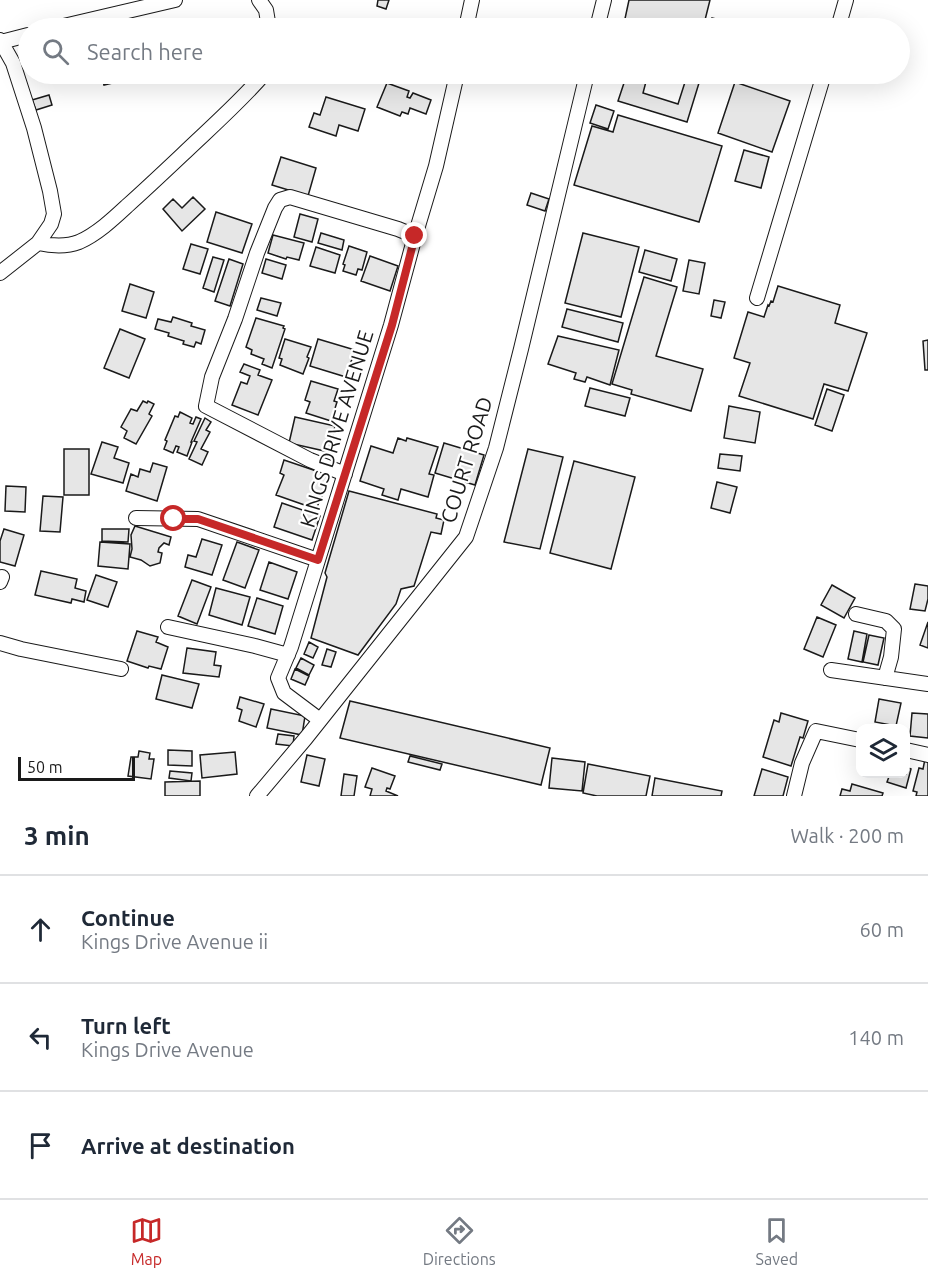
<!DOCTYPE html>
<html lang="en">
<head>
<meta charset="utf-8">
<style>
  :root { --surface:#fff; --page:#f2f2f3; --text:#1f2937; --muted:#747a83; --line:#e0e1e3; --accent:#c62828 }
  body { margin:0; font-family:Ubuntu,sans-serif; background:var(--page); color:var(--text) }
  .controls { position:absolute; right:18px; bottom:18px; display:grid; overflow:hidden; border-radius:12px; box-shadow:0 6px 24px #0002 }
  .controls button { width:54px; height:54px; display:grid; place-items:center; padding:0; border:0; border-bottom:2px solid var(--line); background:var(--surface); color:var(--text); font:30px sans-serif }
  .scale { position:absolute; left:18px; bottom:15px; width:117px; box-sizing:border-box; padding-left:6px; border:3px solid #1a1a1a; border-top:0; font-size:16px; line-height:21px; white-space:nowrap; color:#1a1a1a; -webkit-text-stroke:4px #fff; paint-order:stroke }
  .stop { position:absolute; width:18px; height:18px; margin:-14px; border:4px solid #c62828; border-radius:50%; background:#fff }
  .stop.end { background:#c62828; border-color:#fff; box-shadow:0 2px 6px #0008 }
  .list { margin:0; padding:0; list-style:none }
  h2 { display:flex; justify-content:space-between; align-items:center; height:78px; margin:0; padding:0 24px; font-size:26px }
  h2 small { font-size:20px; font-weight:400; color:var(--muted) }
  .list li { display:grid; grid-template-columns:39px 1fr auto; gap:18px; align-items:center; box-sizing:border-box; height:108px; padding:0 24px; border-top:2px solid var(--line) }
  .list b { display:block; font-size:22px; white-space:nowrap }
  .list p { margin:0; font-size:20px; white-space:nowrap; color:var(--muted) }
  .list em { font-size:20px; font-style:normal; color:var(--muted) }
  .icon { flex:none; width:33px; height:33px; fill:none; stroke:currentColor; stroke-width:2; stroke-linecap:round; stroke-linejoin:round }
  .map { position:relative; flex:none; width:928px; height:796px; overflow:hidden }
  .search { position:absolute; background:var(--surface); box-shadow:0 6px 24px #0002; left:18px; right:18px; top:18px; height:66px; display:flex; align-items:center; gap:15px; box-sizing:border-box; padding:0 21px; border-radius:33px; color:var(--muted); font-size:22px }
  .sheet { height:402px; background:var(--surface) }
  nav { display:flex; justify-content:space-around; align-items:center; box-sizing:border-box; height:84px; border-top:2px solid var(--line); background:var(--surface); font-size:16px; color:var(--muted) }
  nav a { display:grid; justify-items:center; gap:3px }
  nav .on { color:var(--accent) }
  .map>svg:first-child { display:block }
</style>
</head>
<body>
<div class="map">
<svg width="928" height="796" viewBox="0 0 928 796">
  <rect width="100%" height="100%" fill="#fff"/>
  <path fill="#e6e6e6" stroke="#1a1a1a" stroke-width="1.5" d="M378 0H389L386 9 377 6Z
    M629 0H710L703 28H623Z
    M712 18 749 27V28H709Z
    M101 74H119L121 81 104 85Z
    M402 74H427L424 82Z
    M627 74H648L643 93 678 104 686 79 699 83 687 122 618 101Z
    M735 82 790 101 772 152 718 133Z
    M387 83 409 91 407 97 410 98 413 93 431 100 426 114 410 108 408 114 402 112 400 116 377 107Z
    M49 95 52 105 36 110 32 100Z
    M326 97 365 109 358 131 339 125 336 136 309 127 314 113 320 115Z
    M596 105 614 111 608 129 590 123Z
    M618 115 722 146 699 222 574 185 592 126 613 132Z
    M744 150 769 157 761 188 735 181Z
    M281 157 316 168 308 196 272 185Z
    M531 193 549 199 545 211 527 205Z
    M193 197 205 209 182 231 163 209 173 199 182 208Z
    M216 212 252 224 242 253 207 242Z
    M300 214 318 219 312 242 294 237Z
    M321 233 344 240 342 250 318 243Z
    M583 233 639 247 621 317 565 303Z
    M273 235 304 243 299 260 287 257 286 259 268 253Z
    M191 244 208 249 200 274 183 269Z
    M349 246 367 252 362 270 358 269 356 275 343 271 345 265 343 264Z
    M316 247 340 255 335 273 310 266Z
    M645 250 677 259 671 281 639 272Z
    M370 256 398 266 390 291 361 281Z
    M213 257 224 260 214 292 203 288Z
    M229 259 243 264 230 306 215 301Z
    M266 259 286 265 282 279 262 273Z
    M689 260 705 263 699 294 683 291Z
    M644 277 677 287 656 356 703 369 691 411 631 394 632 390 612 384Z
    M130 284 154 292 146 318 122 311Z
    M778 286 840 305 835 323 867 333 848 391 824 384 813 419 739 396 750 363 734 358 748 312 764 317 768 305 769 306 771 301 773 302Z
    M261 298 281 303 277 316 257 310Z
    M714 300 725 302 721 318 711 316Z
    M567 309 623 323 618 342 562 327Z
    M173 317 192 323 191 326 205 330 201 344 196 342 194 347 183 344 184 341 168 336 169 333 155 329 158 319 171 322Z
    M256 318 284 326 283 328 285 329 272 368 262 364 264 359 251 354 252 350 246 347Z
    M120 329 145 339 129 378 104 368Z
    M558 336 619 350 610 385 587 377 585 382 574 379 576 373 548 364Z
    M285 339 311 347 307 357 309 358 303 374 280 365 282 359 279 358Z
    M318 339 355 350 346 377 310 366Z
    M928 340V370H925L923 341Z
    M244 364 260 370 258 375 272 380 258 415 232 405 241 382 247 384 250 376 240 372Z
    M311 381 338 389 334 401 337 402 331 421 306 413 310 402 305 400Z
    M590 388 630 398 625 416 585 406Z
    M827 389 844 395 832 431 815 425Z
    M143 401 147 403 148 401 154 404 149 414 152 416 136 444 124 438 127 431 121 427 131 409 137 411Z
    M729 406 760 412 755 443 724 438Z
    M180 412 192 418 190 423 193 424 196 417 201 419 191 442H192L187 456 177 452 179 447 176 446 173 453 164 449 167 441 165 440 175 416 178 417Z
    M295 417 335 426 329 452 289 443Z
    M205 418 211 422 206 430 210 432 201 449 208 452 202 465 189 459 197 442 194 441Z
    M398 438 406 441 407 438 438 447 429 474 434 475 428 497 401 489 398 500 382 495 384 489 360 481 371 446 393 453Z
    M102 442 118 447 114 458 129 463 123 483 91 474Z
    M444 443 484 455 475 485 435 473Z
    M64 449H89V495H64Z
    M528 449 563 457 540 549 504 542Z
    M720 454 742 456 740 471 718 468Z
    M284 460 331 476 316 509 276 495 284 475 280 473Z
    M574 461 635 477 611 569 550 553Z
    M153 463 167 467 157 501 126 491 131 474 138 477 140 469 150 472Z
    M717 482 737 487 730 513 711 508Z
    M6 486 26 487 25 512 5 511Z
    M349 491 437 514 436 518 444 520 441 534 431 532 414 586 401 589 396 604 358 655 311 638 327 577 325 573Z
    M43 496 63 497 60 532 40 531Z
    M282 503 320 516 312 540 274 527Z
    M135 526 171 537 169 545 164 543 159 548 158 552 162 553 160 563 150 566 141 560 130 557 132 549 131 535Z
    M4 529 24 535 15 566 0 562V541Z
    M102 529H129L128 542 102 541Z
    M202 539 222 545 212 575 185 567 188 555 196 557Z
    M100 542 130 544 128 569 98 566Z
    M237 542 259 550 245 588 223 580Z
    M269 562 297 572 288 599 260 590Z
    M41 571 77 579 75 588 86 591 84 602 72 599 71 603 35 595Z
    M96 575 117 582 108 607 87 600Z
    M192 580 211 587 197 624 178 616Z
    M915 584 928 586V599L925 611 910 609Z
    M832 585 855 598 844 618 821 605Z
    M216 588 250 597 242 625 209 615Z
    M257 598 283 606 275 634 248 626Z
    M817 617 836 625 823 657 804 649Z
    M928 622V648L920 645Z
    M137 631 158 637 156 642 168 647 161 669 149 666 148 668 127 661Z
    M854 631 867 634 862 662 848 659Z
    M869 635 884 638 878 665 863 662Z
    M309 642 318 647 313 658 304 654Z
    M187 648 216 652 214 665 221 666 219 677 183 673Z
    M327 649 336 652 331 667 322 665Z
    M301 658 314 665 309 675 296 668Z
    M295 669 309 676 305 685 291 679Z
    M162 675 199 684 192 708 156 699Z
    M240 697 264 704 256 727 239 721 242 710 237 708Z
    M879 699 901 703 896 726 875 722Z
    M350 701 550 748 541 785 340 738Z
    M271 709 305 716 302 735 267 728Z
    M781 713 808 721 803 738 800 737 791 766 763 757 774 720 779 722Z
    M912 713 928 714V738L910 736Z
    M278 734 294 736 293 746 276 744Z
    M168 750 192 751V766L168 765Z
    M139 751 150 753 149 759H154L151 779 128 776 131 757H138Z
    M235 752 237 774 202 778 200 755Z
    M307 755 325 759 319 786 301 782Z
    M410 756 442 764 440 770 408 762Z
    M552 758 585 762 582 791 549 788Z
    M925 759H928V796H916L917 792 913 791 919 768 923 769Z
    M588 764 650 776 646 796H597L583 793Z
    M906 767 911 769 906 788 887 782 890 774H906Z
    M372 768 395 776 390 789 387 788 386 791 398 796H370L372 789 365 787Z
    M762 769 788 777 783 796H754Z
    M170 771 192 773 191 781 169 778Z
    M344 774 357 776 354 796H341Z
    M655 778 722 791 721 796H652Z
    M200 781V796H165V782Z
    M852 784 883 793 882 796H840L842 789 850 791Z"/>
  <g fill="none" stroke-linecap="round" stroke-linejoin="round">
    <g stroke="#1a1a1a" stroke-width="16">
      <path id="street" d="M259 0 266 10 269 28
        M55 28 175 0
        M466 28 472 0
        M597 28 604 0
        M838 28 846 0
        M0 40 13 63 34 128 50 191 54 214 51 224 38 243 0 273
        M1 42 28 35
        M38 243C52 246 66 247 79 242 97 234 113 219 127 206 146 189 164 172 182 155 209 129 239 103 264 74
        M757 298 824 74
        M345 474 310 460 206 406 212 377 235 319 257 253 275 208 280 200 290 197 398 229 415 236 436 166 457 74
        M136 518 198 519 318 560
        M0 582 2 577
        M856 614 886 621 894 629 891 657 885 678
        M168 627 255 646 288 655
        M0 643 21 649 121 669
        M831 670 928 684
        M320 720 284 693 278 678 291 647 391 325 415 236
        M906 750 928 755
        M257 796 306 738 466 537 496 448 521 349 587 74
        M794 796 802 763 816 731 860 740"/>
    </g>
    <use href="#street" stroke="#fff" stroke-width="14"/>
  </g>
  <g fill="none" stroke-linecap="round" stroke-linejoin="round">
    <path stroke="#c62828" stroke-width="8" d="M174 519H198L318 560 392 325 415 236"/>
  </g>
  <g text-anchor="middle" stroke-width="4.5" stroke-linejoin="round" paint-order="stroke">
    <g font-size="21" fill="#1a1a1a" stroke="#fff">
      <text transform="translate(337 429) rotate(-73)" y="7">KINGS DRIVE AVENUE</text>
      <text transform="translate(467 460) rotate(-73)" y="7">COURT ROAD</text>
    </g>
  </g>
</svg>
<div class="controls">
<button><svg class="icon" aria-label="layers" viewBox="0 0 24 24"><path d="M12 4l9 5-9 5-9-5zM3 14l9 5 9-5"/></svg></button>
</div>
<div class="scale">50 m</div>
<div class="stop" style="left:174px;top:519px"></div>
<div class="stop end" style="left:415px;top:236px"></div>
<div class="search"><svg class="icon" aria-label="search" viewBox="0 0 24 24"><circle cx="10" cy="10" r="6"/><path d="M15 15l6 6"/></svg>Search here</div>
</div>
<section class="sheet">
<h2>3 min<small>Walk · 200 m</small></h2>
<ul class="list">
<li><svg class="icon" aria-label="ahead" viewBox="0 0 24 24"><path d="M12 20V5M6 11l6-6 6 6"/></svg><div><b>Continue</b><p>Kings Drive Avenue ii</p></div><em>60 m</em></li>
<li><svg class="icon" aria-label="left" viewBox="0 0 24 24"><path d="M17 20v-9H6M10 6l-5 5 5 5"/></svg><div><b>Turn left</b><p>Kings Drive Avenue</p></div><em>140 m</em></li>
<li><svg class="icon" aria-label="arrive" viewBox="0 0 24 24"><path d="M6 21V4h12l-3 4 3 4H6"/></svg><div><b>Arrive at destination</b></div></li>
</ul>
</section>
<nav>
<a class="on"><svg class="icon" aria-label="map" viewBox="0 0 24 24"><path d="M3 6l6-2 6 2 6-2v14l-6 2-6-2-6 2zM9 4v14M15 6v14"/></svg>Map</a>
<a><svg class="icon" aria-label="directions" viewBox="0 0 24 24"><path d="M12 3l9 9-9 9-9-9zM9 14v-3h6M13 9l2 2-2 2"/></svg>Directions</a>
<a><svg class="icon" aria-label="saved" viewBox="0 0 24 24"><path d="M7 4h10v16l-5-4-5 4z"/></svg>Saved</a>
</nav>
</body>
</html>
